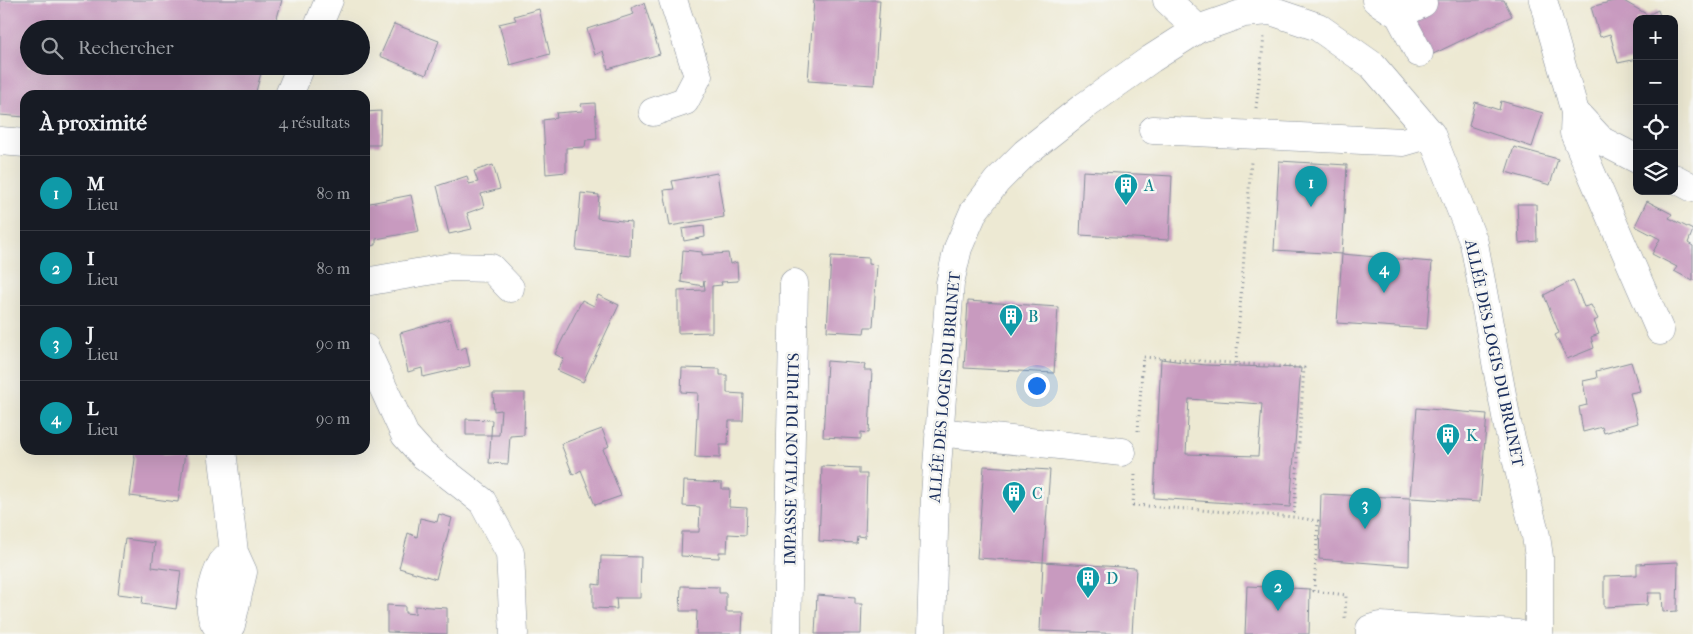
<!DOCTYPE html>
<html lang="fr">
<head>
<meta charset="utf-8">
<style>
  :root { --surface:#171b24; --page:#242831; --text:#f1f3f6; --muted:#9ea1a6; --line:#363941; --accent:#d1495b }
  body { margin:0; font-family:"IM FELL French Canon",serif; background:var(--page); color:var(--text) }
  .controls { position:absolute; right:15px; top:15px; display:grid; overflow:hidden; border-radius:10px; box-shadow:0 5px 20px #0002 }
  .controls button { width:45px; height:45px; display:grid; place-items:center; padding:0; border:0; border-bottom:1px solid var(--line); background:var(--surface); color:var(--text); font:25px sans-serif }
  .you { position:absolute; left:1036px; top:385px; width:18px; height:18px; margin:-12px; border:4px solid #fff; border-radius:50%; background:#1a73e8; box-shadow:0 0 0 8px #1a73e833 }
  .badge { display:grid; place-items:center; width:32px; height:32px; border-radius:50%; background:var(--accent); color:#fff; font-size:16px; font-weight:700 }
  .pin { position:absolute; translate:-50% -41px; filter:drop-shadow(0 1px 2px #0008) }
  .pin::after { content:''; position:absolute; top:26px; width:18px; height:15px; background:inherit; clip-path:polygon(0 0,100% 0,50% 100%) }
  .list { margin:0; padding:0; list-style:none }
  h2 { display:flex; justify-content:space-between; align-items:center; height:65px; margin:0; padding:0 20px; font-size:21px }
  h2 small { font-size:16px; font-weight:400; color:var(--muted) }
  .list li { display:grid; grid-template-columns:32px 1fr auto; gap:15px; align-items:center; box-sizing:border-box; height:75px; padding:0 20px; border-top:1px solid var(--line) }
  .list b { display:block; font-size:19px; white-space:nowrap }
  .list p { margin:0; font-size:16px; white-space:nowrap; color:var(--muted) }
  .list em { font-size:16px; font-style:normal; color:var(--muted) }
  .icon { flex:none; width:28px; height:28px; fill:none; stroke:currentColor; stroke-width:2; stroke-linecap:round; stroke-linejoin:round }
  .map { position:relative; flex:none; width:1693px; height:634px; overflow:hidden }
  .search { position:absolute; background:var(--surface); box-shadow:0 5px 20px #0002; left:20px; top:20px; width:350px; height:55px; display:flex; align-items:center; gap:12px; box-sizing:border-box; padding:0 18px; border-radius:28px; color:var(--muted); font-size:19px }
  .panel { position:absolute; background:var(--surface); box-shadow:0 5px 20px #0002; left:20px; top:90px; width:350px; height:365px; border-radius:15px }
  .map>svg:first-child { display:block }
</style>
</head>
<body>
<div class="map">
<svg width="1693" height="634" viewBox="0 0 1693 634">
  <rect width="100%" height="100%" fill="#f6f6f2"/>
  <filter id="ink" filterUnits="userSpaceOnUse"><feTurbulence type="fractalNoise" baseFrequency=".02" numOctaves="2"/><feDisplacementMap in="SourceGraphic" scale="10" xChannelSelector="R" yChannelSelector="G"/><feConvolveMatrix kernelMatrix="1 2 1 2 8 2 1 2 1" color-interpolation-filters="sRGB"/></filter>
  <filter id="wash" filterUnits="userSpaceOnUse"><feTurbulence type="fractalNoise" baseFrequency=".0096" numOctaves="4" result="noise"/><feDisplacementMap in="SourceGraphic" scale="20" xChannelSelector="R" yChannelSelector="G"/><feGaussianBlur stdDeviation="1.12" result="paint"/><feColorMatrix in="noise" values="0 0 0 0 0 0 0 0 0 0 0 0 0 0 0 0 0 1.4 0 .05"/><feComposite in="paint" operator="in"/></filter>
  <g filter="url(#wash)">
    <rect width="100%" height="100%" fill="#ede9d3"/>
    <g id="blocks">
      <path fill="#c89abf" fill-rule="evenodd" d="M0 0H282L274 29H29V66H263L255 95H25V117L0 115Z
        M814 0H880L874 85 808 81Z
        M1421 0H1504L1512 16 1427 57 1410 23Z
        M1617 0H1622L1648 15 1658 10 1661 19H1637V59L1618 63 1610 34 1600 37 1591 7Z
        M644 3 660 54 608 69 603 51 595 55 587 29 634 14 631 8Z
        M539 9 550 54 510 65 499 24 516 20 514 16Z
        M394 24 439 41 426 75 380 56Z
        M1501 101 1543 113 1532 147 1469 126 1475 102 1499 110Z
        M595 103 597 139 586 140 585 147 566 148V172L546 174 543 120 557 118 556 113 582 111 581 104Z
        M381 111 380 145H365V112Z
        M1514 147 1558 159 1550 185 1506 172Z
        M1279 161 1347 165 1342 254 1432 262 1427 329 1337 323 1342 254 1274 250Z
        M493 165 500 189 481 194 484 207 467 213 472 229 449 234 437 186 467 176 469 184 478 182 474 171Z
        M1083 171 1172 176 1169 240 1080 235Z
        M717 173 724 217 670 226 664 190 674 189 672 181Z
        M581 193 599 195 597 218 631 222 630 256 576 250Z
        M411 195 419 231 376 239V245L365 247V217L368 216 365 204Z
        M1647 201 1672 214 1669 218 1693 230 1688 243 1693 246V281L1674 271 1677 267 1652 254 1660 239 1635 226Z
        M1517 204H1536L1537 241 1519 243Z
        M704 226 705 237 684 241 682 229Z
        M683 250 702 252V255L728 253 730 264 737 262 738 281 721 282 722 285 712 286V332L678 333V291L705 290 704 281 703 286 681 282Z
        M831 256 869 258V264L877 265 873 327H865L864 333 827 331Z
        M1573 280 1584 307 1591 305 1598 319 1594 321 1599 334 1591 337 1594 348 1567 359 1555 335 1559 333 1544 295Z
        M598 295 619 305 583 382 557 370 564 359 555 354 582 300 594 306Z
        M968 301 1058 307 1054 373 964 368Z
        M450 319 458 350 466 347 470 366 423 377 422 368 408 372 400 333Z
        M1161 359 1205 365 1301 368 1290 507 1154 498ZM1189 399 1262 404 1258 456 1186 454Z
        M827 361 865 364 864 370H872L869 433 861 432V439L823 437Z
        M1631 362 1640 391 1630 393 1638 423 1604 433 1602 427 1583 432 1579 407 1587 405 1583 381 1597 378 1596 371Z
        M682 368 720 369V375H727V393L744 394 743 421H729L728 445H720V458L695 457 698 393 681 392Z
        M493 393H525L524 435 510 436 508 464 489 463 491 435H499L501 410 494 411Z
        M1417 408 1487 414 1480 502 1410 498Z
        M466 419 492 420 491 435H466Z
        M602 429 609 446 603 449 621 496 595 505 581 470 573 475 561 444Z
        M133 450H162L163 455 185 453 178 502 130 496 135 459Z
        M822 466 859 468V474H867L865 537 857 536 856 543 819 541Z
        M984 466 1050 470 1043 562 1136 568 1132 634 1040 631 1043 562 977 558Z
        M684 481 722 483V489H730L729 507 747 508 746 535 728 534 727 552H719V558L681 556 682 532H699L700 507 683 506Z
        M1321 494 1410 498 1409 566 1319 559Z
        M439 514 452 518 436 579 399 568 408 533 417 537 420 518 437 522Z
        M125 539 155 543 152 567 181 571 176 609 142 604 143 597 118 594Z
        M601 556 641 557 640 598H616L617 609 593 608V584L600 585Z
        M1678 562 1677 611 1663 612 1662 593H1648L1647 605 1604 607V576L1637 575V564Z
        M681 586 719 587V593H726V612H743L742 634H696L697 611H680Z
        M1247 586 1310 589 1309 634H1245Z
        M817 595 855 598V604H862L861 634H815Z
        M387 605 405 606V613L415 614V606L447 608V634L387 632Z"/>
    </g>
  </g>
  <g filter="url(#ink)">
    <use href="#blocks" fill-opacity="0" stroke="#848c98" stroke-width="1"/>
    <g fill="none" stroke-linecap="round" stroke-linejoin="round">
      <g stroke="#848c98" stroke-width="29">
        <path id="minor" d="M1167 0 1198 29
          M1376 0 1399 15 1423 3
          M1543 0 1575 112 1602 141 1637 159
          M1399 15 1419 53
          M317 29 329 0
          M289 95 301 66
          M653 112 685 101 698 76 673 0
          M1575 112 1574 133 1660 331
          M1153 130 1403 142 1431 134
          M0 141 25 143
          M1674 178 1693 188
          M365 282 451 267 491 268 510 288
          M365 348 405 435 423 455 482 501 510 553 514 634
          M939 432 1122 452
          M222 450 234 552 243 572 231 625 226 627 216 625C205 610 213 579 222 563 225 559 230 555 234 552
          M787 634 794 283
          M931 634 935 496 950 283 958 248 974 211 997 181 1025 153 1082 108 1151 59 1198 29 1244 13 1271 11 1318 27 1372 65 1431 134 1474 243 1508 427 1536 536 1539 557V634
          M1370 634V629L1380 626 1518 634"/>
      </g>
      <path stroke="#848c98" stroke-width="3" stroke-dasharray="1 4" stroke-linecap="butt" d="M1256 108 1264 37
        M1236 363 1251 162
        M1138 431 1143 357 1304 368 1294 517
        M1135 475 1133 505 1294 517 1318 521 1314 591 1346 595 1345 618"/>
      <use href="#minor" stroke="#fff" stroke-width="28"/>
    </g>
  </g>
  <defs>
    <g id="building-pin" transform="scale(1.25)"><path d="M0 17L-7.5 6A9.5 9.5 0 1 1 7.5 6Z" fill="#0f9aa8" stroke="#f6f6f2"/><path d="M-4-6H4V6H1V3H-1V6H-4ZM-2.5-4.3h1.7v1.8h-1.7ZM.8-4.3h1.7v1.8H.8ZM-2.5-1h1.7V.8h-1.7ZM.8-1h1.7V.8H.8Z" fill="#fff"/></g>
  </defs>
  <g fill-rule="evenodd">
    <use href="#building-pin" x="1126" y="185"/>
    <use href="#building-pin" x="1011" y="316"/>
    <use href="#building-pin" x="1448" y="435"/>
    <use href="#building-pin" x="1014" y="493"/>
    <use href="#building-pin" x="1088" y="578"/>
  </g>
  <g text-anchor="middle" stroke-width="5" stroke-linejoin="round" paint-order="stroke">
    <g font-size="16" fill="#0d838f" stroke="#f6f6f2" text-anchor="start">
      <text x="1144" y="191">A</text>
      <text x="1028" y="322">B</text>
      <text x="1466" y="441">K</text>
      <text x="1032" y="499">C</text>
      <text x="1106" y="584">D</text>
    </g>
    <g font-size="16" fill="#1b2f5e" stroke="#f6f6f2">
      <text transform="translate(1495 353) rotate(78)" y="6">ALLÉE DES LOGIS DU BRUNET</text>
      <text transform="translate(944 387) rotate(-85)" y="6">ALLÉE DES LOGIS DU BRUNET</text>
      <text transform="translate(791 459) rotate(-89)" y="6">IMPASSE VALLON DU PUITS</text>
    </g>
  </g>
</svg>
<div class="controls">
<button>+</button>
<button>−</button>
<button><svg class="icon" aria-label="locate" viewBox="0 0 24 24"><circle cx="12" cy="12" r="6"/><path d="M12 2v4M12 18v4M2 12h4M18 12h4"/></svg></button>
<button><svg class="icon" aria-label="layers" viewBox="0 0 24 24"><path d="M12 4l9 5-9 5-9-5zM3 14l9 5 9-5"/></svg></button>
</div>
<div class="you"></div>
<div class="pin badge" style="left:1311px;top:207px;background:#0f9aa8">1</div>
<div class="pin badge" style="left:1278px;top:611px;background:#0f9aa8">2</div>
<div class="pin badge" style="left:1365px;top:529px;background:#0f9aa8">3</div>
<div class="pin badge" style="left:1384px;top:293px;background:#0f9aa8">4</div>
<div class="search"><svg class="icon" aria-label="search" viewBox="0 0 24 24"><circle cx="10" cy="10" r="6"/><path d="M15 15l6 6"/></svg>Rechercher</div>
<section class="panel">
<h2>À proximité<small>4 résultats</small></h2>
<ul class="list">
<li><span class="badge" style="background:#0f9aa8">1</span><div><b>M</b><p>Lieu</p></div><em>80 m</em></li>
<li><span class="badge" style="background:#0f9aa8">2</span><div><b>I</b><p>Lieu</p></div><em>80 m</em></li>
<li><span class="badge" style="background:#0f9aa8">3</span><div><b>J</b><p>Lieu</p></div><em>90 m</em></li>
<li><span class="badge" style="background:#0f9aa8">4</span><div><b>L</b><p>Lieu</p></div><em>90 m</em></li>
</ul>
</section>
</div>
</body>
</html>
